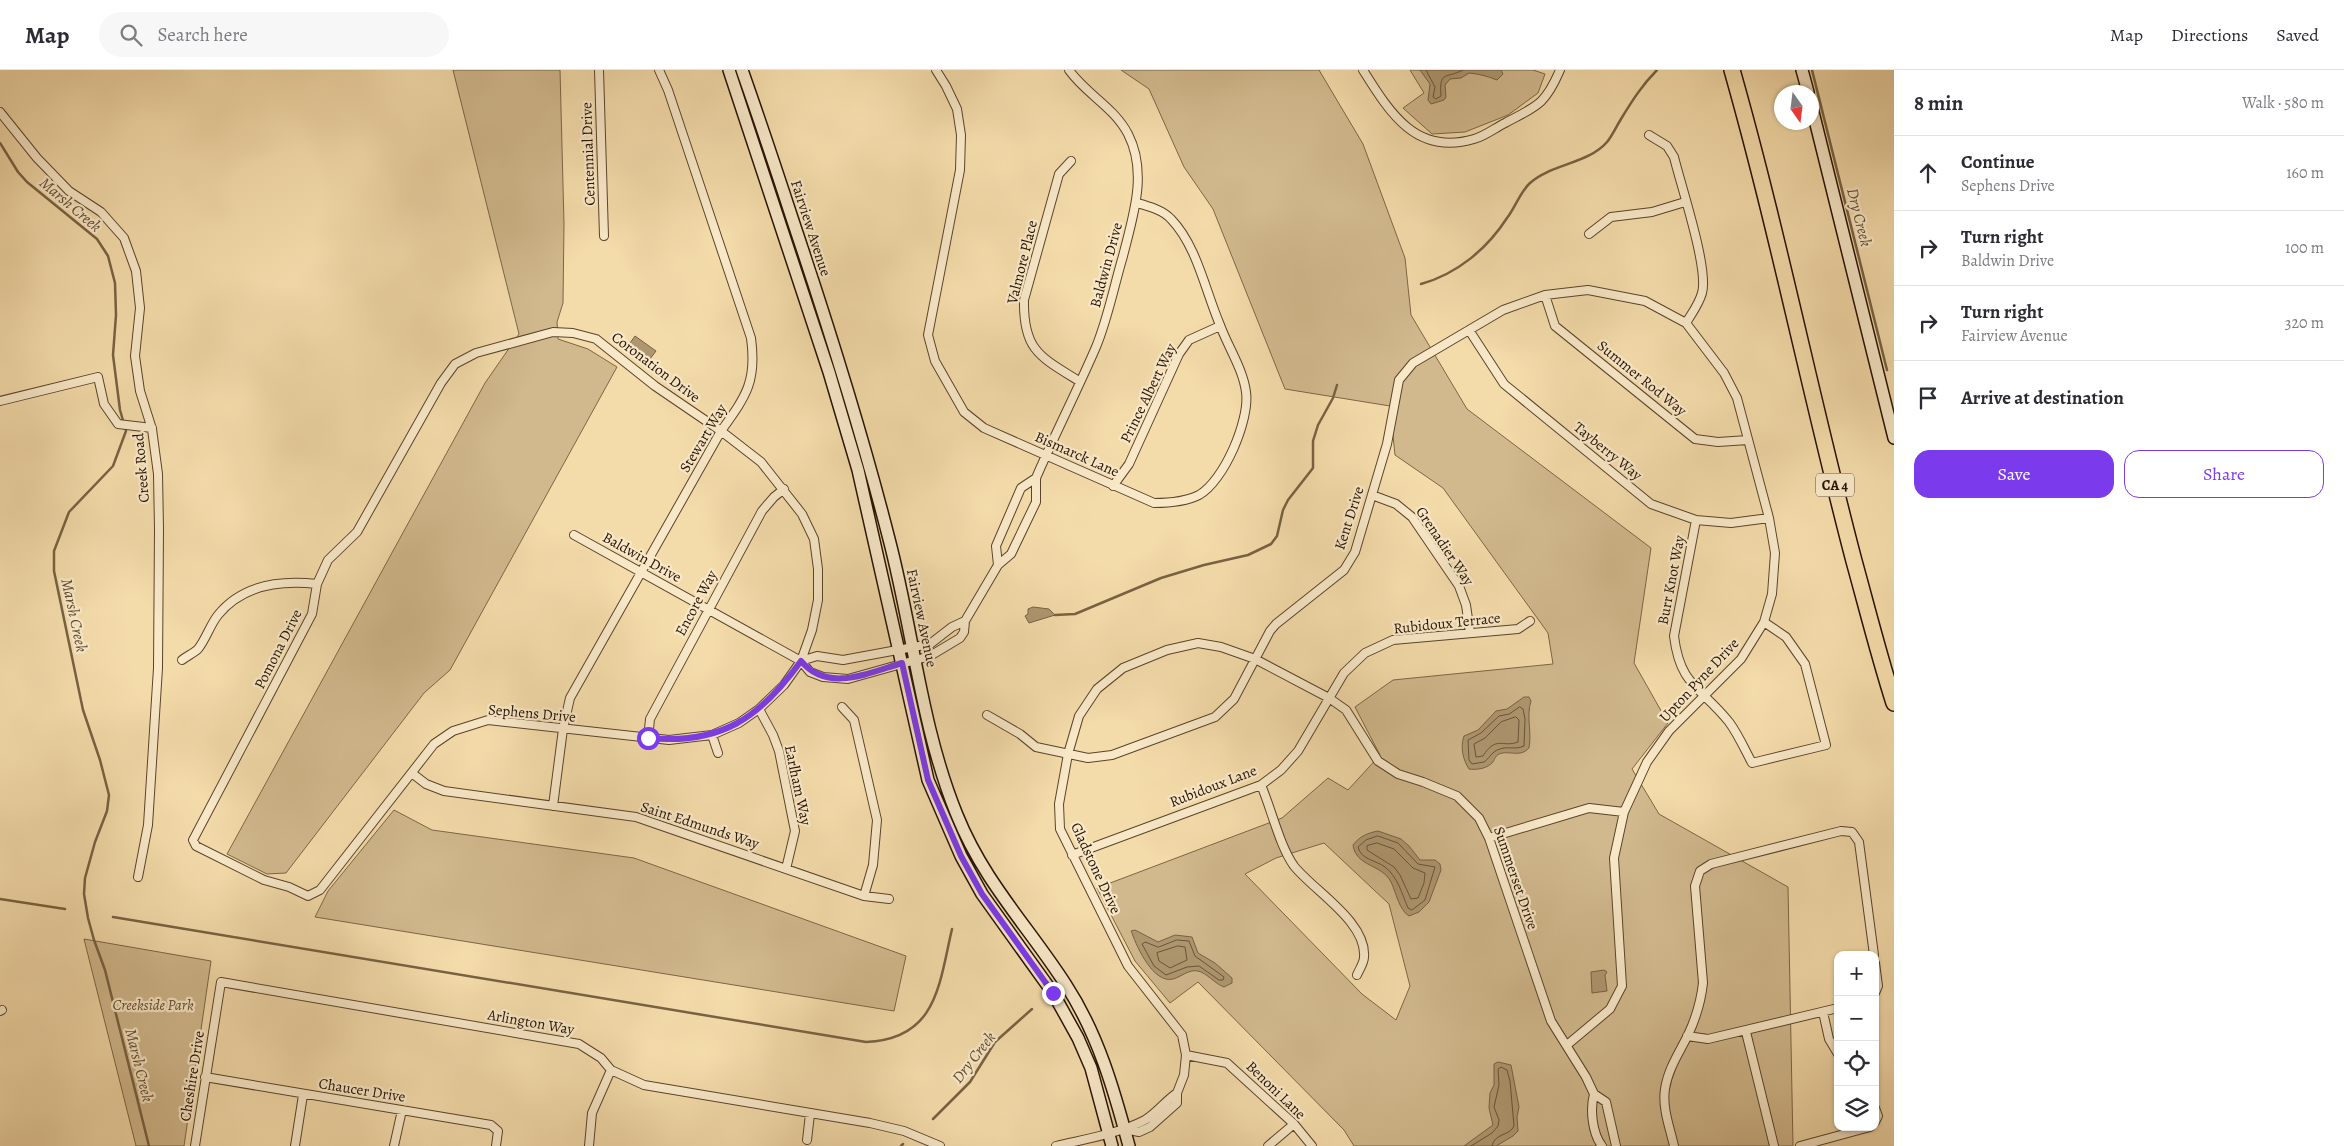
<!DOCTYPE html>
<html lang="en">
<head>
<meta charset="utf-8">
<style>
  :root { --surface:#fff; --page:#f7f7f7; --text:#2b2b33; --muted:#7c7c81; --line:#e1e1e2; --accent:#7c3aed }
  body { margin:0; font-family:Alegreya,serif; background:var(--page); color:var(--text) }
  .controls { position:absolute; right:15px; bottom:15px; display:grid; overflow:hidden; border-radius:10px; box-shadow:0 1px 4px #0004 }
  .controls button { width:45px; height:45px; display:grid; place-items:center; padding:0; border:0; border-bottom:1px solid var(--line); background:var(--surface); color:var(--text); font:25px sans-serif }
  .compass { position:absolute; left:1774px; top:15px; width:45px; height:45px; border-radius:50%; background:var(--surface); box-shadow:0 1px 4px #0004; rotate:166deg }
  .stop { position:absolute; width:15px; height:15px; margin:-11px; border:4px solid #7c3aed; border-radius:50%; background:#fff }
  .stop.end { background:#7c3aed; border-color:#fff; box-shadow:0 1px 5px #0008 }
  .list { margin:0; padding:0; list-style:none }
  h2 { display:flex; justify-content:space-between; align-items:center; height:65px; margin:0; padding:0 20px; font-size:21px }
  h2 small { font-size:16px; font-weight:400; color:var(--muted) }
  .list li { display:grid; grid-template-columns:32px 1fr auto; gap:15px; align-items:center; box-sizing:border-box; height:75px; padding:0 20px; border-top:1px solid var(--line) }
  .list b { display:block; font-size:19px; white-space:nowrap }
  .list p { margin:0; font-size:16px; white-space:nowrap; color:var(--muted) }
  .list em { font-size:16px; font-style:normal; color:var(--muted) }
  .actions { display:flex; gap:10px; padding:15px 20px }
  .actions a { flex:1; padding:11px 0; border:1px solid var(--accent); border-radius:15px; text-align:center; font-size:18px; color:var(--accent) }
  .actions .main { background:var(--accent); color:#fff }
  .icon { flex:none; width:28px; height:28px; fill:none; stroke:currentColor; stroke-width:2; stroke-linecap:round; stroke-linejoin:round }
  .map { position:relative; flex:none; width:1894px; height:1076px; overflow:hidden }
  header { display:flex; align-items:center; gap:30px; box-sizing:border-box; height:70px; padding:0 25px; background:var(--surface); border-bottom:1px solid var(--line) }
  header strong { font-size:24px }
  nav { display:flex; gap:28px; margin-inline-start:auto; font-size:18px }
  .search { width:350px; height:45px; background:var(--page); display:flex; align-items:center; gap:12px; box-sizing:border-box; padding:0 18px; border-radius:28px; color:var(--muted); font-size:19px }
  main { display:flex }
  aside { flex:1; background:var(--surface) }
  .map>svg:first-child { display:block }
</style>
</head>
<body>
<header>
<strong>Map</strong>
<div class="search"><svg class="icon" aria-label="search" viewBox="0 0 24 24"><circle cx="10" cy="10" r="6"/><path d="M15 15l6 6"/></svg>Search here</div>
<nav><a>Map</a><a>Directions</a><a>Saved</a></nav>
</header>
<main>
<div class="map">
<svg width="1894" height="1076" viewBox="0 0 1894 1076">
  <rect width="100%" height="100%" fill="#f4dbaa"/>
  <filter id="stains"><feTurbulence type="fractalNoise" baseFrequency=".004" numOctaves="4"/><feColorMatrix values="0 0 0 0 .2 0 0 0 0 .09 0 0 0 0 .02 0 0 0 .5 -.17"/></filter>
  <radialGradient id="worn" r=".72"><stop offset=".6" stop-color="#630" stop-opacity="0"/><stop offset="1" stop-color="#630" stop-opacity=".3"/></radialGradient>
  <path fill="#d1b98d" stroke="#7c6646" fill-rule="evenodd" d="M453 0H560L564 154 563 233 557 252 558 269 588 279 617 297 450 600 424 623 286 803 267 804 227 784 485 313 519 264Z
    M1121 0H1319L1363 74 1405 188 1411 245 1467 339 1651 478 1634 593 1668 653 1632 699 1659 744 1788 817 1793 1076H1354L1344 1060 1198 912 1170 933 1135 891 1097 818 1282 748 1328 708 1348 720 1380 685 1355 637 1393 610 1553 594 1548 563 1443 418 1395 385 1390 336 1285 319 1213 139 1184 97 1149 19ZM1324 773 1389 834 1410 916 1396 950 1362 924 1245 804 1276 788Z
    M1410 0H1533L1545 4 1538 23 1508 45 1465 62 1432 64 1403 38 1424 23Z
    M394 740 432 760 634 788 906 886 894 941 315 847 328 821Z
    M84 869 211 891 184 1076H136Z"/>
  <path fill="#ae9770" stroke="#786243" d="M1420 0H1501L1503 4 1497 10C1487 6 1479 4 1469 3L1461 8 1450 9 1445 15 1446 27 1444 30 1431 34 1428 30 1430 14Z
    M635 266 656 281 650 289 630 273Z
    M1033 537 1049 539 1055 545 1029 553 1025 546 1028 544V539Z
    M1524 627H1529L1531 631C1526 646 1532 662 1529 678 1520 688 1509 680 1499 684 1494 687 1495 690 1492 693 1486 699 1476 700 1469 699 1463 690 1460 677 1464 666L1478 660 1496 641 1507 639Z
    M1378 761 1401 769 1409 776 1420 790H1435L1440 794 1441 800 1429 832 1419 842 1409 846C1399 840 1396 822 1391 812 1382 794 1356 797 1353 775 1359 767 1367 763 1378 761Z
    M1135 860 1158 872 1175 865 1192 867 1198 883 1215 893 1232 908V913L1224 917C1215 914 1207 903 1198 901 1189 899 1181 907 1173 909 1154 914 1137 878 1132 863L1131 861Z
    M1604 900 1607 902 1605 905 1607 921 1592 923 1591 902Z
    M1498 992 1511 995 1519 1037 1517 1047 1518 1061 1513 1066 1496 1076H1464L1493 1055 1489 1038 1490 1023 1494 1015V994Z"/>
  <g fill="none" stroke-linecap="round" stroke-linejoin="round">
    <path stroke="#6a5438" stroke-width="1" d="M1426 0 1435 17 1433 27 1436 29 1441 26C1439 0 1446 9 1463 0
      M1520 637 1523 639 1525 649 1524 676C1515 680 1508 676 1500 679 1492 681 1490 688 1484 692L1472 694 1469 690 1468 670 1481 663 1499 646 1509 644Z
      M1516 647 1519 650 1518 672C1503 678 1496 665 1483 686L1476 687 1474 674 1485 668 1501 652Z
      M1378 766 1398 773 1418 794 1435 797 1425 830 1412 840 1408 838C1402 824 1398 807 1385 797 1376 790 1361 790 1358 777L1366 770Z
      M1377 773 1394 779 1413 798 1425 803 1424 813 1418 828 1411 829 1400 805 1394 797 1367 780V776Z
      M1177 870 1189 871 1195 886 1224 907 1223 910H1219L1199 896 1187 897 1166 905 1154 896 1142 874 1145 872 1158 877Z
      M1178 876 1185 877 1187 890 1170 898 1159 891 1157 883Z
      M1471 1076 1492 1063 1498 1056 1499 1050 1494 1037 1499 1015 1498 999 1501 997 1507 1000 1510 1011 1514 1056C1510 1066 1494 1063 1492 1076"/>
    <path stroke="#786243" stroke-width="2.5" d="M1812 0 1887 300
      M0 73 18 102 27 112 97 169 108 186 115 213 116 245 113 285 120 340 126 361 113 396 69 442 54 481V501L83 640 100 690 109 725 107 741 95 772 85 808 84 824 88 848 94 870 105 900 149 1076
      M1421 214C1457 204 1487 179 1507 148 1515 138 1520 122 1530 113 1551 94 1588 94 1607 72 1612 66 1616 57 1621 49 1632 31 1642 15 1657 0
      M1055 545 1075 544 1161 508 1204 495 1248 485 1271 474 1277 466 1283 440 1288 430 1313 398V371L1318 355 1333 328 1337 315
      M0 829 65 839
      M113 847 866 972C937 969 939 915 952 859
      M933 1049 970 1012 995 972 1032 939
      M901 1076 903 1074"/>
    <g stroke="#5a442a" stroke-width="10">
      <path id="street" d="M599 0 604 166
        M936 0 946 16 957 39 961 65 960 100 928 265 935 291 964 342 984 358 1154 433C1169 433 1185 432 1199 425 1224 411 1250 350 1246 322 1243 299 1228 277 1220 255 1205 220 1197 176 1171 149 1163 140 1148 136 1137 133
        M1363 0C1390 43 1416 86 1474 69 1485 66 1495 58 1505 53 1537 36 1545 35 1560 0
        M0 42 37 88 69 121 101 142 124 168 136 201 140 238 135 286 140 321 152 359 158 404 159 459 158 598 148 755 138 807
        M1649 65 1667 76 1674 87C1681 116 1709 199 1702 223 1699 234 1692 243 1686 253
        M1071 91 1059 104 1024 230C1023 280 1040 287 1079 311
        M1589 164 1611 147 1652 142 1685 132
        M1545 225 1555 256 1695 369 1718 372 1748 370
        M1469 260 1504 314 1651 434 1696 450 1731 453 1769 448
        M553 262 573 263 596 269 655 316 721 361 761 392 802 444 814 469 818 499V530L812 560 801 591 784 615 759 639 739 653 712 665 669 670 488 650 453 661 434 674 320 820 308 826 289 817 264 810 196 776 193 770 312 544 317 514 328 490 357 462 441 313 455 294 476 283Z
        M0 331 98 307 104 334 118 354 152 358
        M1113 416 1129 394 1179 284 1189 270 1220 256
        M1372 425 1396 434 1412 447 1459 516 1466 535 1470 563
        M1696 450 1674 566C1680 616 1701 617 1729 652 1738 664 1745 680 1752 693L1826 675 1805 594 1786 567 1764 552
        M574 465 801 591 810 602 823 607 848 609 930 586 960 568 964 562 965 551 998 495 1011 484 1036 432V408C1055 364 1077 321 1096 277 1108 248 1114 216 1123 186 1133 146 1148 103 1128 64 1114 37 1086 24 1069 0
        M998 495 996 476 1021 418 1036 408
        M182 590C187 586 194 583 198 579 206 569 210 555 218 545 242 515 281 510 317 514
        M801 591 817 586 843 590 930 574 952 557 965 551
        M842 637 854 650 877 750 873 795 864 826
        M759 639 773 665 779 681 795 761 786 799
        M987 645 1020 664 1036 677 1088 688 1112 685 1215 647 1234 629 1270 561 1276 554 1344 500 1355 482 1387 374 1399 310 1413 293 1503 240 1545 225 1588 220 1645 231 1686 253 1724 303 1737 328 1769 448 1775 483 1772 524 1764 552 1741 589 1669 661 1647 692 1624 742 1614 788 1622 916 1610 939 1567 975
        M712 665 718 683
        M648 669 650 649 762 441 774 427 784 419
        M413 704 426 714 444 721 636 747 864 826 889 829
        M1261 715C1271 738 1280 777 1294 796 1314 821 1367 852 1364 887 1364 893 1359 900 1357 905
        M553 736 563 659 570 628 721 361C746 326 757 312 751 268L668 20 659 0
        M1489 768 1589 738 1624 742
        M1072 785 1261 715 1281 700 1298 681 1344 603 1365 583 1393 570 1518 559 1530 551
        M1875 893 1878 916 1875 923
        M0 941 2 940
        M1823 942 1829 969 1838 984
        M1746 962 1774 1076
        M1687 966 1708 969 1838 938
        M1186 985 1227 993 1294 1054 1312 1076
        M205 1007 491 1055 498 1061 496 1076
        M1594 1024C1590 1039 1592 1063 1602 1076
        M1875 1038 1878 1046 1875 1052
        M1124 1059 1139 1062 1150 1057 1177 1033V1023L1184 1005 1186 985 1182 965 1128 896 1060 759 1059 734 1068 684 1079 646 1097 619 1123 598 1167 580 1198 573 1221 577 1255 589 1329 628 1346 640 1378 691 1398 704 1423 712 1457 726 1479 748 1489 768 1551 951 1586 1007 1594 1024 1606 1032 1616 1076
        M807 1070 810 1044
        M195 1076 221 912 579 974 601 988 611 1000 644 1015 870 1053 904 1061 940 1076
        M295 1076 303 1025
        M394 1076 402 1040
        M589 1076 592 1043 611 1000
        M1056 1076C1085 1069 1118 1064 1145 1050 1158 1042 1165 1031 1177 1023
        M1268 1076 1294 1054
        M1674 1076C1670 1058 1662 1038 1665 1019 1668 999 1679 983 1688 965 1696 948 1701 931 1703 913L1695 816 1700 801 1711 794 1841 761 1852 762 1859 772 1874 885
        M1800 1076 1870 1057"/>
    </g>
    <g stroke="#261200" stroke-width="14">
      <path id="secondary" d="M729 0 829 302 858 400 928 710 961 786 982 824 1053 923 1078 968 1091 998 1112 1076
        M742 0C760 51 777 102 794 154 829 258 862 363 889 469 913 560 921 657 957 745 984 812 1028 856 1066 915 1098 964 1114 1020 1129 1076
        M1802 0 1808 22
        M1812 38 1894 368"/>
    </g>
    <g stroke="#261200" stroke-width="18">
      <path id="highway" d="M1732 0C1778 162 1811 328 1854 491 1867 538 1879 586 1894 633"/>
    </g>
    <use href="#street" stroke="#f8e8c8" stroke-width="8"/>
    <use href="#secondary" stroke="#f8e8c8" stroke-width="11"/>
    <use href="#highway" stroke="#f4dbaa" stroke-width="15"/>
  </g>
  <g fill="none" stroke-linecap="round" stroke-linejoin="round">
    <path stroke="#7c3aed" stroke-width="6" d="M648 668C721 675 760 648 801 591 828 623 868 603 902 593L928 710 961 786 982 824 1053 923"/>
  </g>
  <g text-anchor="middle" stroke-width="4.5" stroke-linejoin="round" paint-order="stroke">
    <rect fill="#f8e8c8" stroke="#65523c" stroke-width="1" x="1816" y="403.5" width="38" height="23" rx="4"/>
    <g font-size="14" font-weight="bold" fill="#261200">
      <text x="1835" y="420">CA 4</text>
    </g>
    <g font-size="15" fill="#261200" stroke="#f8e8c8">
      <text transform="translate(588 84) rotate(-92)" y="5">Centennial Drive</text>
      <text transform="translate(811 158) rotate(72)" y="5">Fairview Avenue</text>
      <text transform="translate(1022 192) rotate(-76)" y="5">Valmore Place</text>
      <text transform="translate(1106 195) rotate(-75)" y="5">Baldwin Drive</text>
      <text transform="translate(656 297) rotate(37)" y="5">Coronation Drive</text>
      <text transform="translate(1642 308) rotate(39)" y="5">Summer Rod Way</text>
      <text transform="translate(1148 323) rotate(-64)" y="5">Prince Albert Way</text>
      <text transform="translate(703 368) rotate(-59)" y="5">Stewart Way</text>
      <text transform="translate(1608 381) rotate(39)" y="5">Tayberry Way</text>
      <text transform="translate(1077 384) rotate(24)" y="5">Bismarck Lane</text>
      <text transform="translate(141 398) rotate(-95)" y="5">Creek Road</text>
      <text transform="translate(1349 448) rotate(-72)" y="5">Kent Drive</text>
      <text transform="translate(1445 476) rotate(56)" y="5">Grenadier Way</text>
      <text transform="translate(642 487) rotate(29)" y="5">Baldwin Drive</text>
      <text transform="translate(1671 510) rotate(-79)" y="5">Burr Knot Way</text>
      <text transform="translate(696 533) rotate(-62)" y="5">Encore Way</text>
      <text transform="translate(922 548) rotate(78)" y="5">Fairview Avenue</text>
      <text transform="translate(1447 553) rotate(-6)" y="5">Rubidoux Terrace</text>
      <text transform="translate(278 579) rotate(-63)" y="5">Pomona Drive</text>
      <text transform="translate(1699 610) rotate(-47)" y="5">Upton Pyne Drive</text>
      <text transform="translate(532 643) rotate(5)" y="5">Sephens Drive</text>
      <text transform="translate(798 715) rotate(78)" y="5">Earlham Way</text>
      <text transform="translate(1213 716) rotate(-21)" y="5">Rubidoux Lane</text>
      <text transform="translate(700 755) rotate(18)" y="5">Saint Edmunds Way</text>
      <text transform="translate(1096 798) rotate(65)" y="5">Gladstone Drive</text>
      <text transform="translate(1516 808) rotate(71)" y="5">Summerset Drive</text>
      <text transform="translate(531 952) rotate(10)" y="5">Arlington Way</text>
      <text transform="translate(192 1006) rotate(-81)" y="5">Cheshire Drive</text>
      <text transform="translate(362 1020) rotate(9)" y="5">Chaucer Drive</text>
      <text transform="translate(1276 1020) rotate(44)" y="5">Benoni Lane</text>
    </g>
    <g font-size="15" font-style="italic" fill="#624c31" stroke="#f8e8c8">
      <text x="153" y="940">Creekside Park</text>
    </g>
    <g font-size="16" font-style="italic" fill="#634e32" stroke="#f8e8c8">
      <text transform="translate(71 134) rotate(40)" y="6">Marsh Creek</text>
      <text transform="translate(1860 147) rotate(76)" y="6">Dry Creek</text>
      <text transform="translate(75 545) rotate(78)" y="6">Marsh Creek</text>
      <text transform="translate(973 987) rotate(-52)" y="6">Dry Creek</text>
      <text transform="translate(140 995) rotate(76)" y="6">Marsh Creek</text>
    </g>
  </g>
  <rect width="100%" height="100%" filter="url(#stains)"/>
  <rect width="100%" height="100%" fill="url(#worn)"/>
</svg>
<div class="controls">
<button>+</button>
<button>−</button>
<button><svg class="icon" aria-label="locate" viewBox="0 0 24 24"><circle cx="12" cy="12" r="6"/><path d="M12 2v4M12 18v4M2 12h4M18 12h4"/></svg></button>
<button><svg class="icon" aria-label="layers" viewBox="0 0 24 24"><path d="M12 4l9 5-9 5-9-5zM3 14l9 5 9-5"/></svg></button>
</div>
<svg class="compass" viewBox="-18 -18 36 36"><path d="M0-13l5 13h-10z" fill="#e53935"/><path d="M0 13l5-13h-10z" fill="#7c7c81"/></svg>
<div class="stop" style="left:648px;top:668px"></div>
<div class="stop end" style="left:1053px;top:923px"></div>
</div>
<aside>
<h2>8 min<small>Walk · 580 m</small></h2>
<ul class="list">
<li><svg class="icon" aria-label="ahead" viewBox="0 0 24 24"><path d="M12 20V5M6 11l6-6 6 6"/></svg><div><b>Continue</b><p>Sephens Drive</p></div><em>160 m</em></li>
<li><svg class="icon" aria-label="right" viewBox="0 0 24 24"><path d="M7 20v-9h11M14 6l5 5-5 5"/></svg><div><b>Turn right</b><p>Baldwin Drive</p></div><em>100 m</em></li>
<li><svg class="icon" aria-label="right" viewBox="0 0 24 24"><path d="M7 20v-9h11M14 6l5 5-5 5"/></svg><div><b>Turn right</b><p>Fairview Avenue</p></div><em>320 m</em></li>
<li><svg class="icon" aria-label="arrive" viewBox="0 0 24 24"><path d="M6 21V4h12l-3 4 3 4H6"/></svg><div><b>Arrive at destination</b></div></li>
</ul>
<div class="actions"><a class="main">Save</a><a>Share</a></div>
</aside>
</main>
</body>
</html>
